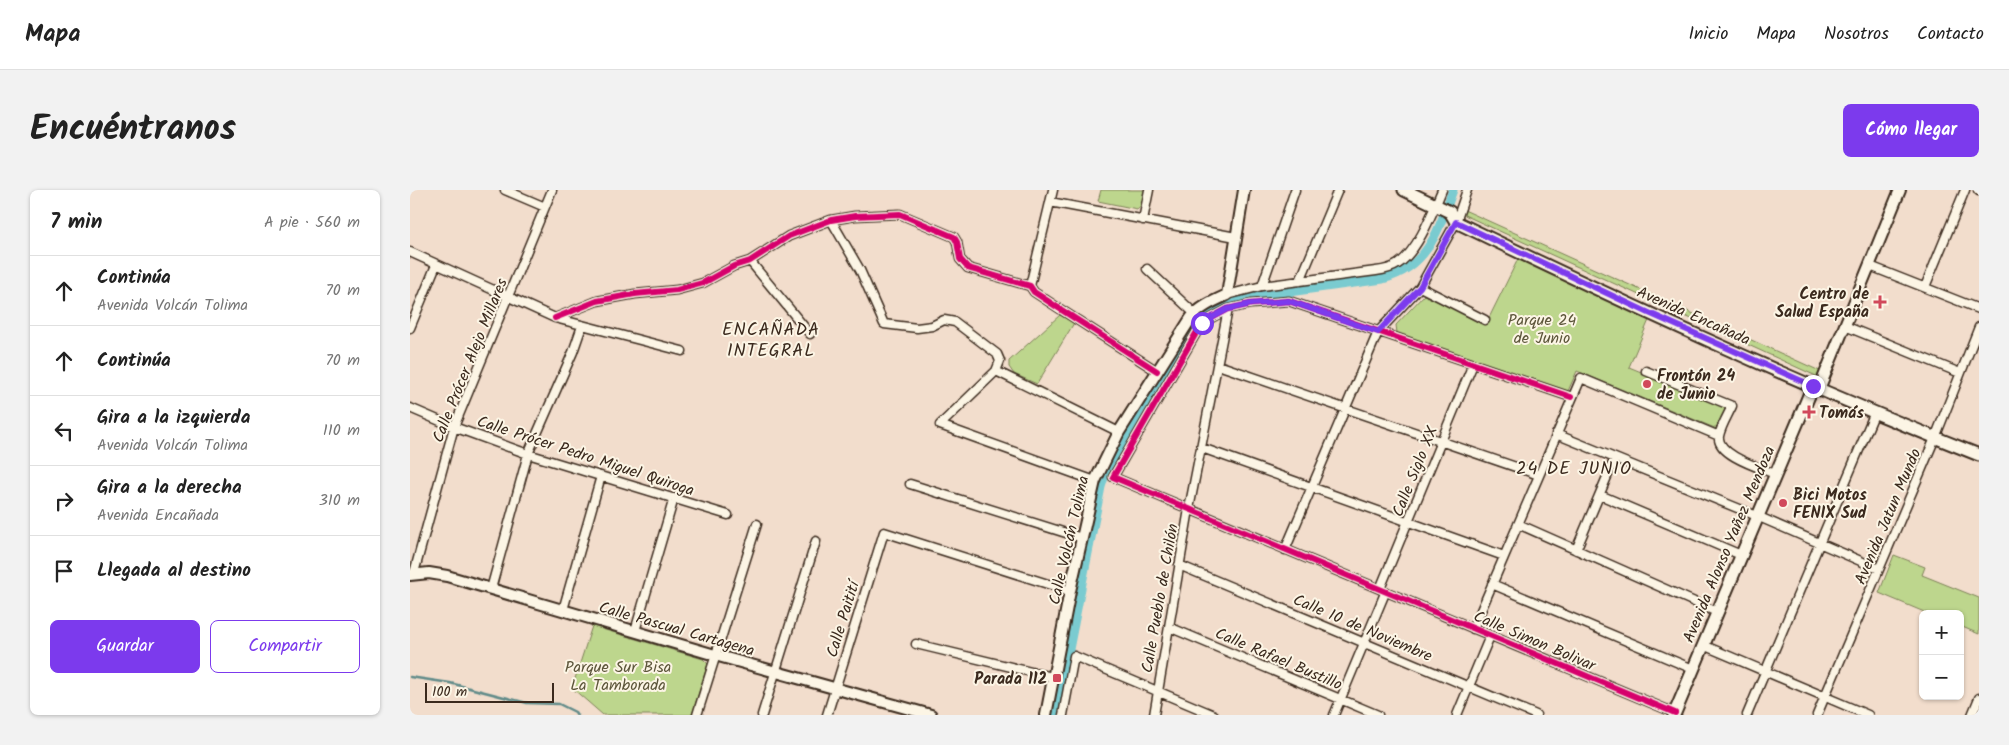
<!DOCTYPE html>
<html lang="es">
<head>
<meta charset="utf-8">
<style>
  :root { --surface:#fff; --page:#f2f2f2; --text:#222; --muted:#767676; --line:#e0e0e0; --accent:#7c3aed }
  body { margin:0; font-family:Kalam,sans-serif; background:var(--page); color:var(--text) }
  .controls { position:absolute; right:15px; bottom:15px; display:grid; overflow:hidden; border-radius:8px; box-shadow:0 1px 4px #0004 }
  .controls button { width:45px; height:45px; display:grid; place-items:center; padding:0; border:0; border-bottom:1px solid var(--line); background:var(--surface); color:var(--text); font:25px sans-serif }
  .scale { position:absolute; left:15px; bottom:12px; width:129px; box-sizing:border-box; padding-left:5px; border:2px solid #3b2a1e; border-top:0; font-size:14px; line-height:18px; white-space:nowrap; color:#3b2a1e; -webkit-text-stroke:4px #fcf5e5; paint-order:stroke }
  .stop { position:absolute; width:15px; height:15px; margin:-11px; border:4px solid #7c3aed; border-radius:50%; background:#fff }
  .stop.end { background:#7c3aed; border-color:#fff; box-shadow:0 1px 5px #0008 }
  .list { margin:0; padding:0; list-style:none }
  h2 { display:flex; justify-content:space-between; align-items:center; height:65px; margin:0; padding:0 20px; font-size:21px }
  h2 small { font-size:16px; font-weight:400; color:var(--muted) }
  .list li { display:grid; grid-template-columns:32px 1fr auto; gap:15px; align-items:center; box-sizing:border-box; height:70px; padding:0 20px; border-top:1px solid var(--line) }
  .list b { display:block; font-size:19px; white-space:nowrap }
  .list p { margin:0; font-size:16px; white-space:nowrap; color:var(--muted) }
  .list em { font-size:16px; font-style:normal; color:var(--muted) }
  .actions { display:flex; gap:10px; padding:15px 20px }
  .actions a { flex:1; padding:11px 0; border:1px solid var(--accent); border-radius:8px; text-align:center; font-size:18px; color:var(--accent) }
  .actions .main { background:var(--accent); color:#fff }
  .icon { flex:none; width:28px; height:28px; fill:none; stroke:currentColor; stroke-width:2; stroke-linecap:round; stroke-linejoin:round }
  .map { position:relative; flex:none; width:1569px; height:525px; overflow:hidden; border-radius:8px }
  header { display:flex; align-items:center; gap:30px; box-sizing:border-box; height:70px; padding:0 25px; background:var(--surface); border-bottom:1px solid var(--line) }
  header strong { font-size:24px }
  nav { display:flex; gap:28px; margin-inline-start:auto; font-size:18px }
  .intro { display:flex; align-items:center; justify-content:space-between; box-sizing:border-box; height:120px; padding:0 30px }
  h1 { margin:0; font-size:35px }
  .button { padding:12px 22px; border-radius:8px; background:var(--accent); color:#fff; font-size:18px; font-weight:700 }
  main { display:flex; gap:30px; padding:0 30px }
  aside { flex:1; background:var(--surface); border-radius:8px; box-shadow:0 1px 4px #0004 }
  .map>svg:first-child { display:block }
</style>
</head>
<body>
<header>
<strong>Mapa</strong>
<nav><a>Inicio</a><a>Mapa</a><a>Nosotros</a><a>Contacto</a></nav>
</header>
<div class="intro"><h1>Encuéntranos</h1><a class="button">Cómo llegar</a></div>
<main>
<aside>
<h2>7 min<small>A pie · 560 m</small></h2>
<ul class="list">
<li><svg class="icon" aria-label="ahead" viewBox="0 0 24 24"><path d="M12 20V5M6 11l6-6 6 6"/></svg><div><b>Continúa</b><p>Avenida Volcán Tolima</p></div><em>70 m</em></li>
<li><svg class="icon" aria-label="ahead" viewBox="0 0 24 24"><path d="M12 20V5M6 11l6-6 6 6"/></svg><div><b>Continúa</b></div><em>70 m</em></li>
<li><svg class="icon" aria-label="left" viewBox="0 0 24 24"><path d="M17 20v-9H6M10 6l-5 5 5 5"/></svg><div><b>Gira a la izquierda</b><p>Avenida Volcán Tolima</p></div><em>110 m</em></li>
<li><svg class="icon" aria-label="right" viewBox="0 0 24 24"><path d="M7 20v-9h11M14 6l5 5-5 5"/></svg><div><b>Gira a la derecha</b><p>Avenida Encañada</p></div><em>310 m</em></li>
<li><svg class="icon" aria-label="arrive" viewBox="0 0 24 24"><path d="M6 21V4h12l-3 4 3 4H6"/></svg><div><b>Llegada al destino</b></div></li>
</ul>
<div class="actions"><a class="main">Guardar</a><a>Compartir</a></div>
</aside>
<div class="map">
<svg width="1569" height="525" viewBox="0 0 1569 525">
  <rect width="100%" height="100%" fill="#f2ddcc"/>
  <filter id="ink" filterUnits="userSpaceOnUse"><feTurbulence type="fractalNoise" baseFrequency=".02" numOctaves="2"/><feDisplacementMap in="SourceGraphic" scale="10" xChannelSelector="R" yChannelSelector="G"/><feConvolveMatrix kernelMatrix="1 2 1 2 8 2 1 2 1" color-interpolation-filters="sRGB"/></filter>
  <g filter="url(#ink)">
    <path fill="#bdd68d" stroke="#7c8056" d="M691 0H735L732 15 727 19 688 11Z
      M1052 19 1412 182 1408 189 1406 186 1050 23Z
      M1108 69 1115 72 1117 70 1239 130 1219 177 1316 217 1307 239 1167 181 1158 201 987 143 986 135 1014 105 1076 134Z
      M650 125 664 133 627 194 604 184 599 177V171Z
      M1484 365 1515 377 1512 385 1569 408V444L1550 436V424H1519L1469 403Z
      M182 436 293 469 298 474 282 525H193L162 498Z"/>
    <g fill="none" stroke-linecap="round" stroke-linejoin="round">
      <path stroke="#618b89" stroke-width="2.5" d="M0 487 40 493 117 513 149 514 165 522 167 525"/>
      <path stroke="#7acbd0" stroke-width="9" d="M646 525 691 297 697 278 791 125 820 111 835 108 973 89C1018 77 1028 41 1043 0"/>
      <g stroke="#3b2a1e" stroke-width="11">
        <path id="minor" d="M95 0 135 17
          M1568 0 1569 1
          M640 12 826 47
          M421 30 450 80 474 134 507 138 522 136 534 130 545 132 587 164 590 171 586 181 709 242
          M733 30 739 0
          M0 62 145 128 272 161
          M340 71 400 144
          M1460 76 1569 119
          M737 79 784 123
          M890 91 928 0
          M620 96 643 0
          M852 96 885 0
          M1010 97 1075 130
          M1515 97 1555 0
          M817 105 852 96 966 81C974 80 982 78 988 74 1008 61 1023 21 1032 0
          M145 128 187 111 225 104 267 100 293 93 324 76 340 71 379 46 421 30 445 26 490 24 544 47 547 52 550 69 558 78 620 96 624 102 647 117 747 181
          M1435 136 1550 183
          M0 138 26 75
          M808 175 1129 285
          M586 181 530 235 685 291
          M1236 181 1322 216C1318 225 1311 236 1309 246 1306 265 1351 278 1365 284
          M1161 207 879 111 841 114 818 119 792 133 703 287 1265 523
          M0 218 44 237 118 264 318 325
          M1146 244 1347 326 1469 379
          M792 258 1094 366
          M500 294 672 348
          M1190 305 1331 365
          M1108 334 1307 422
          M875 360 968 142 1010 97 1046 32 1057 0
          M1166 360 1205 268
          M769 375 1126 525
          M4 383 44 237 142 0
          M1082 394 1283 479
          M81 399 118 264 163 162 172 136
          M970 399 1063 174
          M153 420 191 286
          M759 437 968 525
          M1063 439 1171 188 1309 246
          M225 441 264 308
          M506 454 642 487
          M1293 455 1458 525
          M287 525 347 334
          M352 525 406 351
          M417 525 474 342 660 401
          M653 525 664 466 804 525
          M744 525 779 319 818 119
          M924 525 975 403
          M1047 525 1080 446
          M1337 525 1465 222
          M1407 525 1525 248 1569 137
          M1562 525 1569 508"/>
      </g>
      <g stroke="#3b2a1e" stroke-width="14">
        <path id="tertiary" d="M1409 199 1490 0
          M0 385 19 383 37 386 305 465 521 525
          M636 525 660 401 685 291 709 242 781 128C790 117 804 111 817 105L834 0"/>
      </g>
      <g stroke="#3b2a1e" stroke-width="15">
        <path id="secondary" d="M994 0 1040 22 1046 32C1218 115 1391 195 1569 265
          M1264 525 1403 196"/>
      </g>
      <use href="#minor" stroke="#fcf5e5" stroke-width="8"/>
      <use href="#tertiary" stroke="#fcf5e5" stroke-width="10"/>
      <use href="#secondary" stroke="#fcf5e5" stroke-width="11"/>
      <g stroke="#fcf5e5" stroke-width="9">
        <path id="cycleway" d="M145 128 187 111 225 104 267 100 293 93 324 76 340 71 379 46 421 30 445 26 490 24 544 47 547 52 550 69 558 78 620 96 624 102 647 117 747 181
          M1161 207 879 111 841 114 818 119 792 133 703 287 1265 523"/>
      </g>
      <use href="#cycleway" stroke="#d6006c" stroke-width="6"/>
    </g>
  </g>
  <g fill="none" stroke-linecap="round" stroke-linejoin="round" filter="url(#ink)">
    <path stroke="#7c3aed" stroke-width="6" d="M792 133 818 119 841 114 879 111 968 142 1010 97 1046 32 1239 123 1403 196"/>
  </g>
  <g fill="#d1495b" stroke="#fcf5e5" stroke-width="2">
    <path d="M1467.5 104.5h5v5h5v5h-5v5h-5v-5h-5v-5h5z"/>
    <circle cx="1237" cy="194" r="5"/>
    <path d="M1396.5 214.5h5v5h5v5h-5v5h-5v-5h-5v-5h5z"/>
    <circle cx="1373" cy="313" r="5"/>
    <rect x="642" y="483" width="10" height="10" rx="2.5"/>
  </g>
  <g text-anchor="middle" stroke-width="4" stroke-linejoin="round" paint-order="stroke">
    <g font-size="16" font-weight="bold" fill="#3b2a1e" stroke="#fcf5e5" text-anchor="start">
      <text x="1459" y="109" text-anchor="end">Centro de<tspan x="1459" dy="18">Salud España</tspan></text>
      <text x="1247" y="191">Frontón 24<tspan x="1247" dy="18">de Junio</tspan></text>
      <text x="1409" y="228">Tomás</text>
      <text x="1383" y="310">Bici Motos<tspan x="1383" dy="18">FENIX Sud</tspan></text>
      <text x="637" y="494" text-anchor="end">Parada 112</text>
    </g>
    <g font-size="16" fill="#3b2a1e" stroke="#fcf5e5">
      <text transform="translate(1284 125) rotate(24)" y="6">Avenida Encañada</text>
      <text transform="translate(59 170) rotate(-68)" y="6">Calle Prócer Alejo Millares</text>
      <text transform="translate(176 265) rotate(18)" y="6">Calle Prócer Pedro Miguel Quiroga</text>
      <text transform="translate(1004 281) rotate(-68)" y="6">Calle Siglo XX</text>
      <text transform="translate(1477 326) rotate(-67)" y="6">Avenida Jatun Mundo</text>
      <text transform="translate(658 350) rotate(-77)" y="6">Calle Volcán Tolima</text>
      <text transform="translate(1318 354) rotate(-67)" y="6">Avenida Alonso Yañez Mendoza</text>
      <text transform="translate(749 408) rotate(-80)" y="6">Calle Pueblo de Chilón</text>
      <text transform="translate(432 429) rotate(-73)" y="6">Calle Paitití</text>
      <text transform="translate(953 437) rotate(23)" y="6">Calle 10 de Noviembre</text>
      <text transform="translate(267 438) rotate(16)" y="6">Calle Pascual Cartagena</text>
      <text transform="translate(1125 450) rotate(23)" y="6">Calle Simon Bolivar</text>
      <text transform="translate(869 468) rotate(23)" y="6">Calle Rafael Bustillo</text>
    </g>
    <g font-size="16" fill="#5c553a" stroke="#fcf5e5">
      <text x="1132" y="135">Parque 24<tspan x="1132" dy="18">de Junio</tspan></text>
      <text x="208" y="482">Parque Sur Bisa<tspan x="208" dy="18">La Tamborada</tspan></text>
    </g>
    <g font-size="18" letter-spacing="1" fill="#3b2a1e" stroke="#fcf5e5">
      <text x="361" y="145">ENCAÑADA<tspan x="361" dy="21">INTEGRAL</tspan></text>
      <text x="1164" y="284">24 DE JUNIO</text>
    </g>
  </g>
</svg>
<div class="controls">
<button>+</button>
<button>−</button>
</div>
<div class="scale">100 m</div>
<div class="stop" style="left:792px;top:133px"></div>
<div class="stop end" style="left:1403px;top:196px"></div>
</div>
</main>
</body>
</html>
